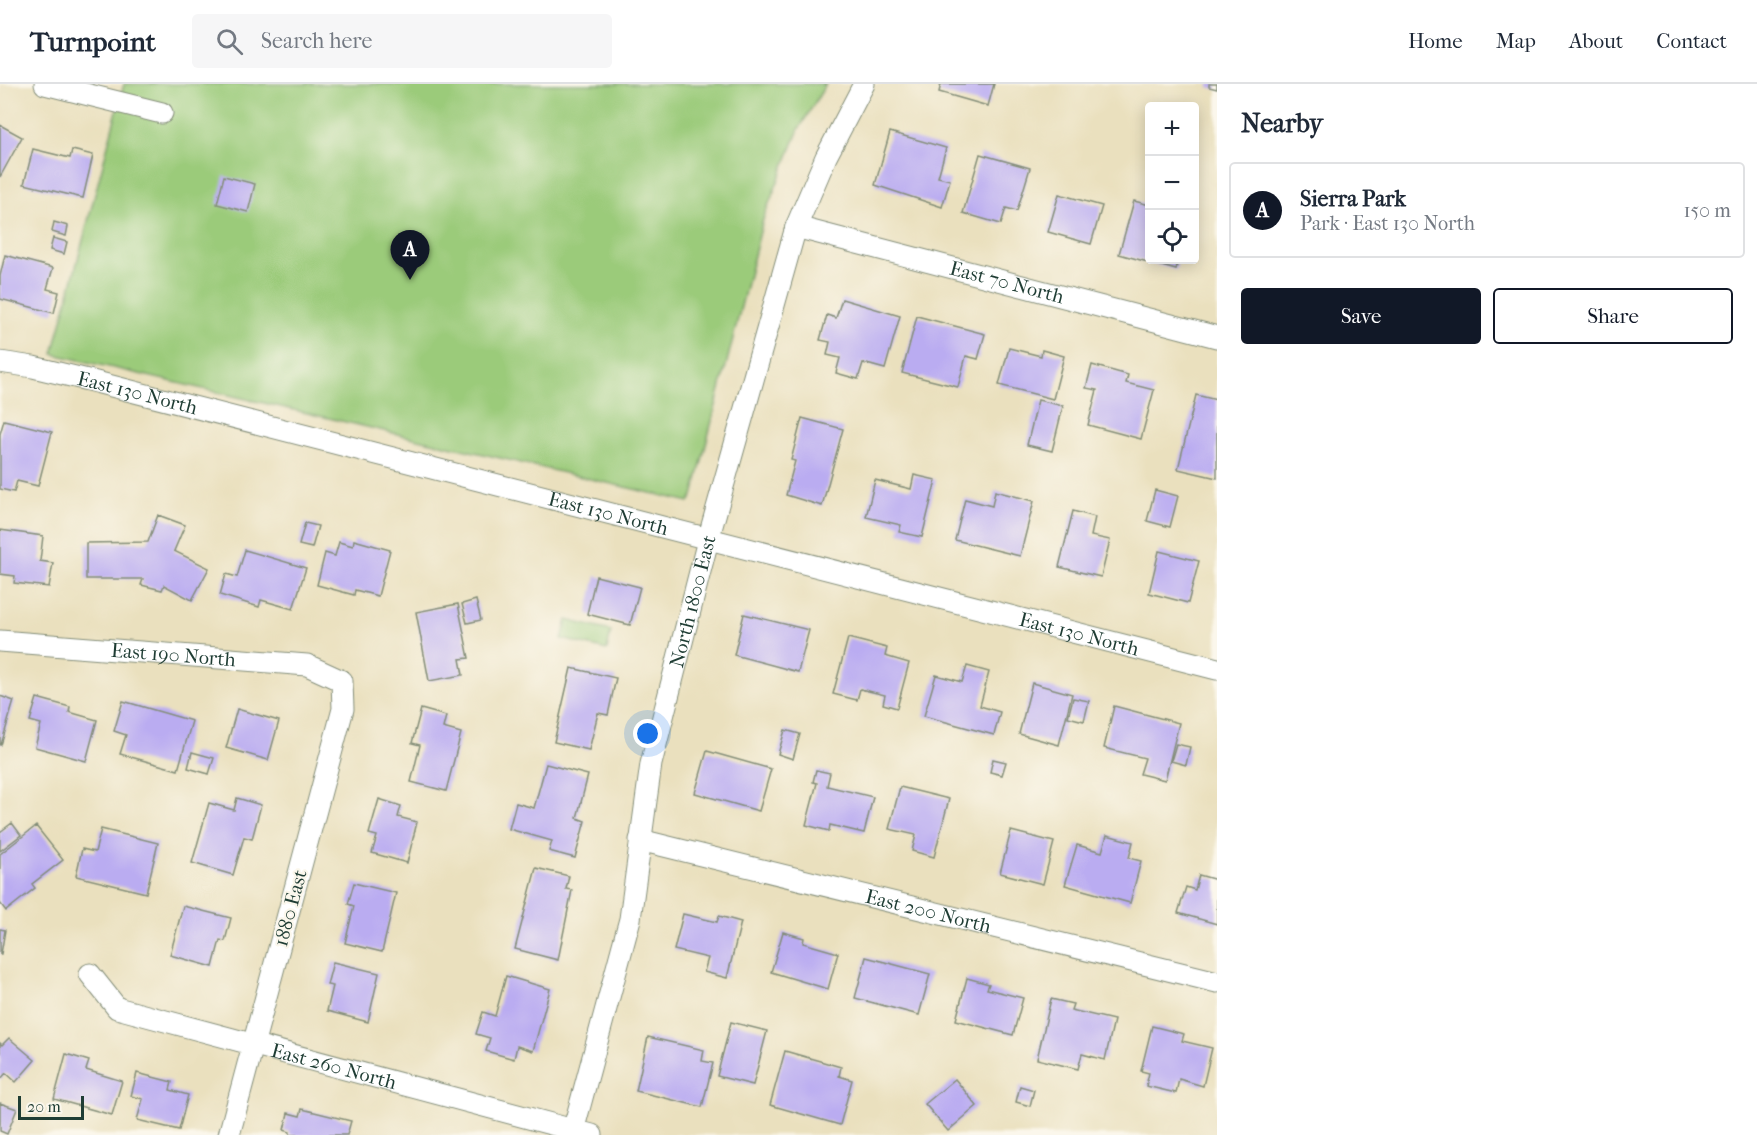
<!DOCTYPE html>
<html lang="en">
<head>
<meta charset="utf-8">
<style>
  :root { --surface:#fff; --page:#f6f6f7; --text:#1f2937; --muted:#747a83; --line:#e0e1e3; --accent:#111827 }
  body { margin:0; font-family:"IM FELL French Canon",serif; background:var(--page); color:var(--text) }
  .controls { position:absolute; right:18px; top:18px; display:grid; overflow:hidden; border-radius:6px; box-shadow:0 3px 15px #0003 }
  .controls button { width:54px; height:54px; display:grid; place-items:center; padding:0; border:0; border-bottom:2px solid var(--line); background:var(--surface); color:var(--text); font:30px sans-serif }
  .scale { position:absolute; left:18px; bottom:15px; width:66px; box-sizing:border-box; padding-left:6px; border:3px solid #1f3d34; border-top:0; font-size:16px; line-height:21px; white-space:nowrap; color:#1f3d34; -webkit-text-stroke:4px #fbf7ec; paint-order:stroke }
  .you { position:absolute; left:648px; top:650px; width:21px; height:21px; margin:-15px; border:4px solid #fff; border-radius:50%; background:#1a73e8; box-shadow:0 0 0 9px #1a73e833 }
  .badge { display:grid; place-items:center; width:39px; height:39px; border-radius:50%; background:var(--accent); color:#fff; font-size:20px; font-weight:700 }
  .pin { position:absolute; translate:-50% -50px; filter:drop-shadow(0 2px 3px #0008) }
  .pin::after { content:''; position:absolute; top:32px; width:21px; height:18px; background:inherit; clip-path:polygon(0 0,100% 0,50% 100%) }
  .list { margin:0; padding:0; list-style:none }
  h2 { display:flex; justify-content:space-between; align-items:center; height:78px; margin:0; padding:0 24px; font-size:26px }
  h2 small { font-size:20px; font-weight:400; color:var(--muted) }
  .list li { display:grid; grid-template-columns:39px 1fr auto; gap:18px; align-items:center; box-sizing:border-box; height:96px; margin:0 12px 12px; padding:0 12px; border:2px solid var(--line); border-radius:6px }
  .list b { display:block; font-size:22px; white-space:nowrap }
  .list p { margin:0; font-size:20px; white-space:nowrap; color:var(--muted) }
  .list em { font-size:20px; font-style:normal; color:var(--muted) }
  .actions { display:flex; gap:12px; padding:18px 24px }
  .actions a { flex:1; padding:14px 0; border:2px solid var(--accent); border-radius:6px; text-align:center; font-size:21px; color:var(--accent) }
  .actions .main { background:var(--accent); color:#fff }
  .icon { flex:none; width:33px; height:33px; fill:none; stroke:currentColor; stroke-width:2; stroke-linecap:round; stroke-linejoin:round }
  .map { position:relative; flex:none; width:1217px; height:1051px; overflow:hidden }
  header { display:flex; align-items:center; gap:36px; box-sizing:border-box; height:84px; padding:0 30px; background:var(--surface); border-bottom:2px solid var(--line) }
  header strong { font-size:28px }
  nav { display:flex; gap:33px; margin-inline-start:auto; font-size:21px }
  .search { width:420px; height:54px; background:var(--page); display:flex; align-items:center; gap:15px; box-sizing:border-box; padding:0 21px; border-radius:6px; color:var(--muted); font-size:22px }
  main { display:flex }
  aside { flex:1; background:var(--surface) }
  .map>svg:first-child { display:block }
</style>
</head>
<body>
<header>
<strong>Turnpoint</strong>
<div class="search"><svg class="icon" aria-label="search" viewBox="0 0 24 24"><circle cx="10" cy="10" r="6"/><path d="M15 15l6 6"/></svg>Search here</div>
<nav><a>Home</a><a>Map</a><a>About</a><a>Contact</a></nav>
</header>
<main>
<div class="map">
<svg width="1217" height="1051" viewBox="0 0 1217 1051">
  <rect width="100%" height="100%" fill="#fbf7ec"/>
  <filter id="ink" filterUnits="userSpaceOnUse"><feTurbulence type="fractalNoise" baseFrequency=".0167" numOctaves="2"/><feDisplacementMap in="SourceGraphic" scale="12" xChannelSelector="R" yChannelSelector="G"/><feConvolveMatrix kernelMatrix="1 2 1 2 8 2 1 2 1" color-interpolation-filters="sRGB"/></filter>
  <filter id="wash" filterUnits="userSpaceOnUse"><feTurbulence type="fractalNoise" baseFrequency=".008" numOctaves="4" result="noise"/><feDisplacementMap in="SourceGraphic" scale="24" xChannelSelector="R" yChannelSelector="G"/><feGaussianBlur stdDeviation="1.35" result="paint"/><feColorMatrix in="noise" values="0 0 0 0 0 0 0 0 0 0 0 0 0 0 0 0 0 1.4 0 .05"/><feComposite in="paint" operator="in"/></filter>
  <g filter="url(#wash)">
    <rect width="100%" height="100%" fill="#eae0be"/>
    <path fill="#9bcb7a" stroke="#5d8457" stroke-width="1.5" d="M124 0H826L799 45 764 132 693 412 689 418 53 270Z
      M567 536 611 547 607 566 562 555Z"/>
    <g id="blocks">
      <path fill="#baacf1" d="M941 0H994L988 22 939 8Z
        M1209 0H1217V5L1209 3Z
        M0 41 22 53 0 93Z
        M890 48 946 64 938 93 950 96 942 123 875 101Z
        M33 65 70 74 72 66 93 71 83 114 24 100Z
        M980 70 1030 84 1017 127 1006 124 1001 140 963 129Z
        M224 92 255 100 248 128 217 120Z
        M1059 110 1102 122 1091 160 1048 148Z
        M1134 117 1150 121V176H1178L1176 186 1119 170Z
        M54 138 68 142 66 152 52 148Z
        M53 154 67 158 64 170 50 166Z
        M5 171 53 184 47 205 59 208 54 229 0 215V192Z
        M842 215 900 232 885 285 863 279 858 295 836 289 840 274 827 271 830 258 820 256 827 231 836 234Z
        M917 232 985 250 978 275 966 272 958 303 902 289Z
        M1009 264 1041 272 1042 266 1064 272 1053 315 999 301Z
        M1092 281 1128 291 1126 299 1154 306 1141 355 1088 341 1097 306 1086 304Z
        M1196 311 1217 316V394L1178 385Z
        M1038 316 1063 322 1052 367 1027 361Z
        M802 334 843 345 822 422 786 411 795 377 791 376Z
        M4 336 52 348 38 402 17 397 14 408 0 405V350Z
        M914 391 936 396 922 453 899 448 901 441 866 433 875 396 911 405Z
        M1155 406 1178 412 1170 443 1147 437Z
        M995 407 1034 417 1020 472 955 456 965 415 992 422Z
        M1073 427 1095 433 1091 452 1110 456 1101 493 1059 483Z
        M158 431 185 441 174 467 209 484 192 516 164 501 162 506 141 501 143 495H86V459L148 458Z
        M305 439 318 442 312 464 299 461Z
        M0 446 43 452 40 477 53 479 49 503 14 499 15 492 0 490Z
        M354 456 390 466 378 512 355 506 354 511 317 501 325 469 335 472 339 458 353 462Z
        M245 466 306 484 293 525 261 516 259 523 220 511 226 490 237 493Z
        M1159 467 1199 477 1188 519 1149 509Z
        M596 492 640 503 630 541 587 530Z
        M476 516 481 536 467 539 462 520Z
        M458 520 469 574 460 575 463 591 429 597 416 528Z
        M744 530 809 546 798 588 734 571Z
        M848 554 887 564 885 572 909 579 897 624 883 620 885 611 860 605 857 616 833 610Z
        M967 582 989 588 980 622 1000 628 994 651 924 632 936 591 962 598Z
        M571 584 616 594 608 631 598 629 589 666 554 658Z
        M1032 599 1072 610 1059 661 1019 650Z
        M0 612 14 617 1 661H0Z
        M37 614 70 623 69 628 97 636 86 677 35 663 41 640 30 637Z
        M1073 614 1089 617 1084 637 1068 633Z
        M123 617 192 637 178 686 120 670 126 651 114 647Z
        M1114 622 1179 639 1165 696 1140 690 1145 674 1104 664Z
        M237 625 279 637 268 676 226 664Z
        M421 625 446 632 443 644 461 649 446 707 411 698 420 661 412 659Z
        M785 646 800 650 793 675 778 670Z
        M1176 660 1190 663 1186 681 1171 677Z
        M707 667 771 685 759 727 695 709Z
        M192 668 214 674 209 690 188 684Z
        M993 675 1006 678 1002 691 990 688Z
        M546 680 588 691 577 734 585 737 575 774 549 767 552 757 509 745 516 719 534 724Z
        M816 686 830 689 827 702 873 713 864 749 830 741 829 747 806 741 817 699 813 698Z
        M900 703 949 715 934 773 912 767 916 751 889 745Z
        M237 714 261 721 252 755 244 753 233 791 192 779 209 719 234 726Z
        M379 715 401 722 398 733 417 738 407 779 372 769 377 752 369 750Z
        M12 739 21 751 0 767V748Z
        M36 742 63 776 32 800 35 804 6 827 0 819V770Z
        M101 745 158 759 146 809 76 792 82 765 95 768Z
        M1011 747 1054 758 1043 800 1000 789Z
        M1107 751 1133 758 1129 774 1141 777 1130 819 1065 801 1077 761 1102 768Z
        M536 784 569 792 566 805 572 806 558 876 515 865Z
        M1199 791 1217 796V840L1178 829 1186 803 1195 806Z
        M354 799 396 809 382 868 345 859 354 822 348 820Z
        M183 822 231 834 225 857 220 856 213 883 170 871Z
        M683 830 717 838 719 832 741 838 727 894 704 888 708 874 674 866Z
        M0 845 5 846 1 870H0Z
        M783 848 804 854 803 859 838 869 828 905 771 888Z
        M866 873 930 890 919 931 855 914Z
        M333 878 379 889 368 938 327 927 333 902 327 901Z
        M506 892 550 905 533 967 517 962 514 975 486 967 490 954 476 950 483 928 495 932Z
        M967 894 989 900 987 905 1023 914 1013 951 956 936Z
        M1051 915 1073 920 1071 926 1114 936 1105 976 1082 970 1078 985 1037 975Z
        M731 938 767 947 753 1001 717 992Z
        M1152 942 1184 950 1182 957 1212 964 1203 1002 1179 995 1176 1009 1146 1002 1149 989 1141 987Z
        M648 953 704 966 702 977 713 979 702 1023 636 1007Z
        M9 954 35 976 16 998 6 989 0 996V959L2 961Z
        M785 967 841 983 839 992 852 996 840 1041 770 1021Z
        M66 970 89 977 86 986 122 997 112 1031 54 1015Z
        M137 989 172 998 170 1006 188 1011 179 1046 137 1036 143 1015 131 1012Z
        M955 995 977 1022 948 1047 925 1020Z
        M1020 1002 1034 1006 1030 1022 1016 1018Z
        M0 1019 17 1025 7 1050 0 1047Z
        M302 1025 351 1037 347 1051H290V1048L284 1046 288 1029 300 1032Z"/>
    </g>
  </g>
  <g filter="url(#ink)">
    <use href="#blocks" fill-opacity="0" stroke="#848e79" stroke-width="1.5"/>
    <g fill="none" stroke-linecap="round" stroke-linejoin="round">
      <g stroke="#848e79" stroke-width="23">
        <g id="street">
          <path d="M45 0 162 29"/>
          <path id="s1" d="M796 143 1217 253"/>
          <path id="s2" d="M0 278 33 283 92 297 1217 585"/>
          <path id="s3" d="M0 557 307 581 342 597 343 625 229 1051"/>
          <path id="s4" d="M640 756 1217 898"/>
          <path id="s5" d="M90 890 117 924 592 1051"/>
          <path id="s6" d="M572 1051 630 835 651 680 708 456 796 143 826 73 864 0"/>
        </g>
      </g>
      <use href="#street" stroke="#fff" stroke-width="21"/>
    </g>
  </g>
  <g text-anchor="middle" stroke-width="4.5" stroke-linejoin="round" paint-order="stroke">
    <g font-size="20" fill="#1f3d34" stroke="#fbf7ec">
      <text dy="7" stroke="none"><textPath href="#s1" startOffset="218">East 70 North</textPath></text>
      <text dy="7" stroke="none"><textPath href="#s2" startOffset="141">East 130 North</textPath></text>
      <text dy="7" stroke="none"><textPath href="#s2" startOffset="627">East 130 North</textPath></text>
      <text dy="7" stroke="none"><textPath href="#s6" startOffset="548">North 1800 East</textPath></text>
      <text dy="7" stroke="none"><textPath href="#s2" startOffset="1113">East 130 North</textPath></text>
      <text dy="7" stroke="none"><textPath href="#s3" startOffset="174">East 190 North</textPath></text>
      <text transform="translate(290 824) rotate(-75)" y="7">1880 East</text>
      <text dy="7" stroke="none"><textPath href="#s4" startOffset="297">East 200 North</textPath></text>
      <text dy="7" stroke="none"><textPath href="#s5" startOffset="268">East 260 North</textPath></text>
    </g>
  </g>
</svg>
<div class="controls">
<button>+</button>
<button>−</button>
<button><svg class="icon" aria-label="locate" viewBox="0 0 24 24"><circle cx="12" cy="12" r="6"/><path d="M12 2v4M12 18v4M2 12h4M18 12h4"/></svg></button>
</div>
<div class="scale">20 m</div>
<div class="you"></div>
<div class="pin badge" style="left:410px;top:196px">A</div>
</div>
<aside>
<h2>Nearby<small></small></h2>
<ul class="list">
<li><span class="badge">A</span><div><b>Sierra Park</b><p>Park · East 130 North</p></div><em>150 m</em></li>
</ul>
<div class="actions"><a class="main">Save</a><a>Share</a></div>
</aside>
</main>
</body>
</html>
